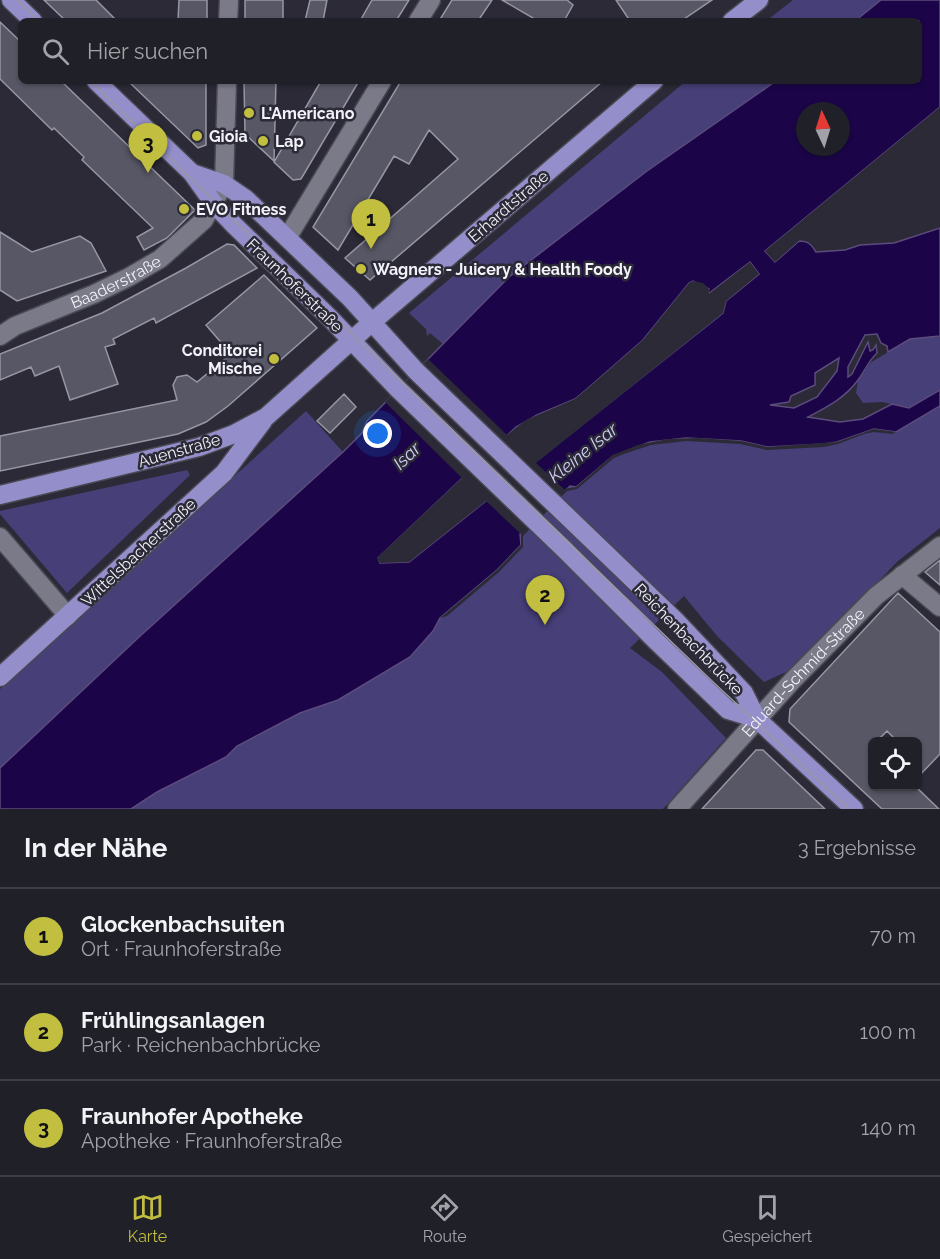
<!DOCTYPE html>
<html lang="de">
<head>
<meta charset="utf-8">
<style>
  :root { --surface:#202028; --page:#2d2d34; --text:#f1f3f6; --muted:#a2a3a8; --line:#3d3e45; --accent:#c1be40 }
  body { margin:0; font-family:Raleway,sans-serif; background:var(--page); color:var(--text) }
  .controls { position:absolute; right:18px; bottom:18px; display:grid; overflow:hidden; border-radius:9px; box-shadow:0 2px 4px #0004 }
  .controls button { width:54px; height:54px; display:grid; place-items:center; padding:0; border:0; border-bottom:2px solid var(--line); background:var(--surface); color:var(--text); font:30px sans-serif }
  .compass { position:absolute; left:796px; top:102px; width:54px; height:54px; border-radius:50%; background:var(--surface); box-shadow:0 2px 4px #0004; rotate:356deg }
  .you { position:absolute; left:378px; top:434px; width:21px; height:21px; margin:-15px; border:4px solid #fff; border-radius:50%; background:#1a73e8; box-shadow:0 0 0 9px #1a73e833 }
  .badge { display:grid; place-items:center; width:39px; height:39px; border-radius:50%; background:var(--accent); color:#111; font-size:20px; font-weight:700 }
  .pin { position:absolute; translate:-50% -50px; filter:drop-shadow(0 2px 3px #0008) }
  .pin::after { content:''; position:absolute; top:32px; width:21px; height:18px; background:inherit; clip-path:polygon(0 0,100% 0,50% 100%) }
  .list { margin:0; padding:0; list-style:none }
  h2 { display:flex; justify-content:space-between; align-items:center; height:78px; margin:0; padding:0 24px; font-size:26px }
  h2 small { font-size:20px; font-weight:400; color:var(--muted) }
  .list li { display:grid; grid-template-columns:39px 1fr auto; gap:18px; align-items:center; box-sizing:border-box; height:96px; padding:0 24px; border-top:2px solid var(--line) }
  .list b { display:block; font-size:22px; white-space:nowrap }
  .list p { margin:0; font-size:20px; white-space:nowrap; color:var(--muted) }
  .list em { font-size:20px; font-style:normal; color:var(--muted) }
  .icon { flex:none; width:33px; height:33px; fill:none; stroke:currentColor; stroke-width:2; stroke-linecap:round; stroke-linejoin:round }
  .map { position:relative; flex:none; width:940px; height:809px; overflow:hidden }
  .search { position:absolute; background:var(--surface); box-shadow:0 2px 4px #0004; left:18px; right:18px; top:18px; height:66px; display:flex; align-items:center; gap:15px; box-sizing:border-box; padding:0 21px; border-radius:9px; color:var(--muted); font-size:22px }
  .sheet { height:366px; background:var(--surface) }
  nav { display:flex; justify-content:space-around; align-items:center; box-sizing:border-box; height:84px; border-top:2px solid var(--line); background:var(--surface); font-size:16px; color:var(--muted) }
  nav a { display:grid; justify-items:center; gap:3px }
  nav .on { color:var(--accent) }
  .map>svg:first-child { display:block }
</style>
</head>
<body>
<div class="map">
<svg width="940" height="809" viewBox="0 0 940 809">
  <rect width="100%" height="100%" fill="#2b2a36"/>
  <path fill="#473f78" d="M793 0H881L855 21H766Z
    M686 81H776L647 171 509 277 443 344 430 333 427 336 426 329 409 313Z
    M940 336V390L909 408 882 402 863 403 856 393 858 381 870 363 910 339Z
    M940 406V528L898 561 795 668 764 682 717 636 684 596 630 648 662 672 726 738 663 809H131L157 792 226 757 237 746 300 713 338 700 433 631 440 618 565 488 613 455 650 442 863 431 896 432Z
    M306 411 343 452 138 638 0 768V689Z
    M187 470 190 475 188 477 67 593 0 514V511Z"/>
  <path fill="#1b0548" stroke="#5c4c7d" stroke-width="1.5" fill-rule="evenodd" d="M881 0H940V107L765 251 775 262 799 241C808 241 811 244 816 252L845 250 860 245 894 243 940 228V336L910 339 888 352 887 346 881 343 877 334 865 335 848 367V377L852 374 868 342 870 351 873 350 876 345 877 353C869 360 865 371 858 380 845 398 827 407 808 417L840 422 863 419 892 404 909 408 940 390V406L896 432 874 429 837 442 824 444 767 447 741 441 686 438 650 442 613 456 576 487 570 486 520 534 521 545 497 570 440 618 433 631 410 657 338 700 300 713 237 746 226 757 157 792 131 809H0V768L138 638 343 452 362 433 367 421 509 277 647 171 776 81H919V21H855ZM805 111H841V147H805ZM750 262 759 274 726 301 723 313 409 562 380 563 378 558 516 427 537 415 575 399 587 389 643 340 689 283 693 281 709 289 708 294ZM839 358 837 371 817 397 794 408 770 405 789 402 791 396 815 385V373Z"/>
  <path fill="#2b2a36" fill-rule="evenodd" d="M940 107V110L769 251 775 258 797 239 802 238 775 262 765 251Z
    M750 262 759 274 726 301 723 313 536 463 564 489 576 487 613 455 638 445 668 439 698 438 741 441 767 447 837 442 874 429 896 432 892 434 874 432 864 434 838 444 824 447 767 450 740 444 686 441 651 445 624 454 614 458 577 489 567 491 523 536V547L499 572 447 616 440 618 497 570 521 545V534L486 501 409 562 380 563 377 558 462 478 385 402 428 359 507 435 526 420 575 399 587 389 643 340 689 283 693 281 703 283 709 289V294ZM749 266 755 273 723 299 721 311 559 440 408 559 382 560 518 429 538 418 576 401 625 361 645 342 690 286 698 285 704 288 706 296 709 297Z"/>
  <path fill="#585765" stroke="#9796a5" stroke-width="1.5" d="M44 0H96L117 21H66Z
    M179 0H207V21H178Z
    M245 0H283V21H245Z
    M310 0H327L323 21H305Z
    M372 0H409L396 21H360Z
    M452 0H492L478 21H439Z
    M502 0H567L573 5 564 21H538Z
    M616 0H712L681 21H630Z
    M0 22 21 42V81H61L195 210 167 238 144 250 137 237 153 228 82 160 84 157 54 128 52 130 0 79Z
    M128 81H206V145L198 148Z
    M244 81H276L274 161 245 134Z
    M321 81H359L301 179 293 180 274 162Z
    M401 81H603L370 280 345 258 458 159 429 130 409 164 394 156 338 250 313 227Z
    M0 232 32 252 80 236 91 243 106 271 17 301 0 290Z
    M227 244 234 245 257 268 156 323 154 318 113 339 115 344 105 347 118 384 70 400 59 366 35 376 31 367 0 380V354L102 313 186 268Z
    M264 275 317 328 228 406 206 422 178 434 0 471V436L177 400 173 385 177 377 187 375 197 382 231 354 206 325Z
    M344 394 356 407 330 433 317 421Z
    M940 560V585L925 572Z
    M898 593 940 632V754L918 777V741H897L887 731 877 741H873V786H915L939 809H882L789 722 790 709Z
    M756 750H763L825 809H702Z"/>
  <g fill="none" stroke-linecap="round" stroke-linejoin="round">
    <g stroke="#494953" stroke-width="21">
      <g id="minor">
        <path d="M228 21 229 0"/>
        <path d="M418 21 431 0"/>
        <path d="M287 238 382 81"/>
        <path id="s1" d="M0 336 15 326 94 294 129 277 160 259 204 220 224 184 227 81"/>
        <path d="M0 537 68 616"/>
        <path d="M902 575 940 607"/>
        <path id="s2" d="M677 809 792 681 876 596 940 546"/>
      </g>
    </g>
    <g stroke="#494953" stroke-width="21">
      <path id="major" d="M11 0 33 21
        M732 21 759 0
        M96 81 192 173 214 204 234 225 330 318 398 389 564 549 655 640 728 710 757 719
        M192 173 224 184 246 199 287 238 350 298 416 371 675 620 744 693 757 719 854 809
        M0 495 199 447 234 434 266 417 371 323 654 81
        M0 677 224 473 263 421"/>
    </g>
    <use href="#minor" stroke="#7a7a88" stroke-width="18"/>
    <use href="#major" stroke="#948ecb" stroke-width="18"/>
    <path stroke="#9998a2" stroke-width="1.5" d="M17 0 39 21
      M90 81 712 681 849 809"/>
  </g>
  <g fill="#c1be40" stroke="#2b2a36" stroke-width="2">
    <circle cx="249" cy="113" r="6"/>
    <circle cx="197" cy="136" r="6"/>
    <circle cx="263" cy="141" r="6"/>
    <circle cx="184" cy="209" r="6"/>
    <circle cx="361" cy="269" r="6"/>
    <circle cx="274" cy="359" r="6"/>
  </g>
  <g text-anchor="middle" stroke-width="5" stroke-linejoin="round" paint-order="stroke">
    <g font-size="16" font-weight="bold" fill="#f2f2fa" stroke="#2b2a36" text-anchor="start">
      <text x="261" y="119">L'Americano</text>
      <text x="209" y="142">Gioia</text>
      <text x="275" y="147">Lap</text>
      <text x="196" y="215">EVO Fitness</text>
      <text x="373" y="275">Wagners - Juicery &amp; Health Foody</text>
      <text x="262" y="356" text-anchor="end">Conditorei<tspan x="262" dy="18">Mische</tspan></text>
    </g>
    <g font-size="16" fill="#f2f2fa" stroke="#2b2a36">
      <text transform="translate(508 206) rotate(-41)" y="6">Erhardtstraße</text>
      <text dy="6" stroke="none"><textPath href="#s1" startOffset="128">Baaderstraße</textPath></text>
      <text transform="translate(295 285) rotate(44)" y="6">Fraunhoferstraße</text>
      <text transform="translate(179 450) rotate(-16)" y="6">Auenstraße</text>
      <text transform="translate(138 552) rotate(-43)" y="6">Wittelsbacherstraße</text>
      <text transform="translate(689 639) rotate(46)" y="6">Reichenbachbrücke</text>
      <text dy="6" stroke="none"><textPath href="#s2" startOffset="186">Eduard-Schmid-Straße</textPath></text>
    </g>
    <g font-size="18" font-style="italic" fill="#d0cdf7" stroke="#2b2a36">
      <text transform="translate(583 453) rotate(-39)" y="6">Kleine Isar</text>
      <text transform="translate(407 456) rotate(-44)" y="6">Isar</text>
    </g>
  </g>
</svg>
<div class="controls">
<button><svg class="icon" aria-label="locate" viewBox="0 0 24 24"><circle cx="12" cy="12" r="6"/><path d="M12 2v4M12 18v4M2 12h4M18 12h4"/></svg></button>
</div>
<svg class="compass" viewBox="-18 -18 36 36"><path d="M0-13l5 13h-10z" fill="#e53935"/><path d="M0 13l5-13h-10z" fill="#a2a3a8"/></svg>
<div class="you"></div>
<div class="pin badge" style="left:371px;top:249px">1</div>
<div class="pin badge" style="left:545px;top:625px">2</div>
<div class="pin badge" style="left:148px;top:173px">3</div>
<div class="search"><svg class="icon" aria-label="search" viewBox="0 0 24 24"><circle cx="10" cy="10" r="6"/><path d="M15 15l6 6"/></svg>Hier suchen</div>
</div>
<section class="sheet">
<h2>In der Nähe<small>3 Ergebnisse</small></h2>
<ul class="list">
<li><span class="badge">1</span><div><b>Glockenbachsuiten</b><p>Ort · Fraunhoferstraße</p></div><em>70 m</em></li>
<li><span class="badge">2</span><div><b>Frühlingsanlagen</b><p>Park · Reichenbachbrücke</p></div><em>100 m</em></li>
<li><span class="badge">3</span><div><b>Fraunhofer Apotheke</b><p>Apotheke · Fraunhoferstraße</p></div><em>140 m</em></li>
</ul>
</section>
<nav>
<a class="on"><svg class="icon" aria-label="map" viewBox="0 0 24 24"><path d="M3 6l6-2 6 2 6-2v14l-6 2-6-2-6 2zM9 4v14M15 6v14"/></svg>Karte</a>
<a><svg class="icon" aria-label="directions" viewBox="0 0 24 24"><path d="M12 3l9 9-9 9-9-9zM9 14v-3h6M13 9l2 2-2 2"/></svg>Route</a>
<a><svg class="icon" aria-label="saved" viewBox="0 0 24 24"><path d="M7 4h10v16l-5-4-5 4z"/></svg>Gespeichert</a>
</nav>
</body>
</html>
